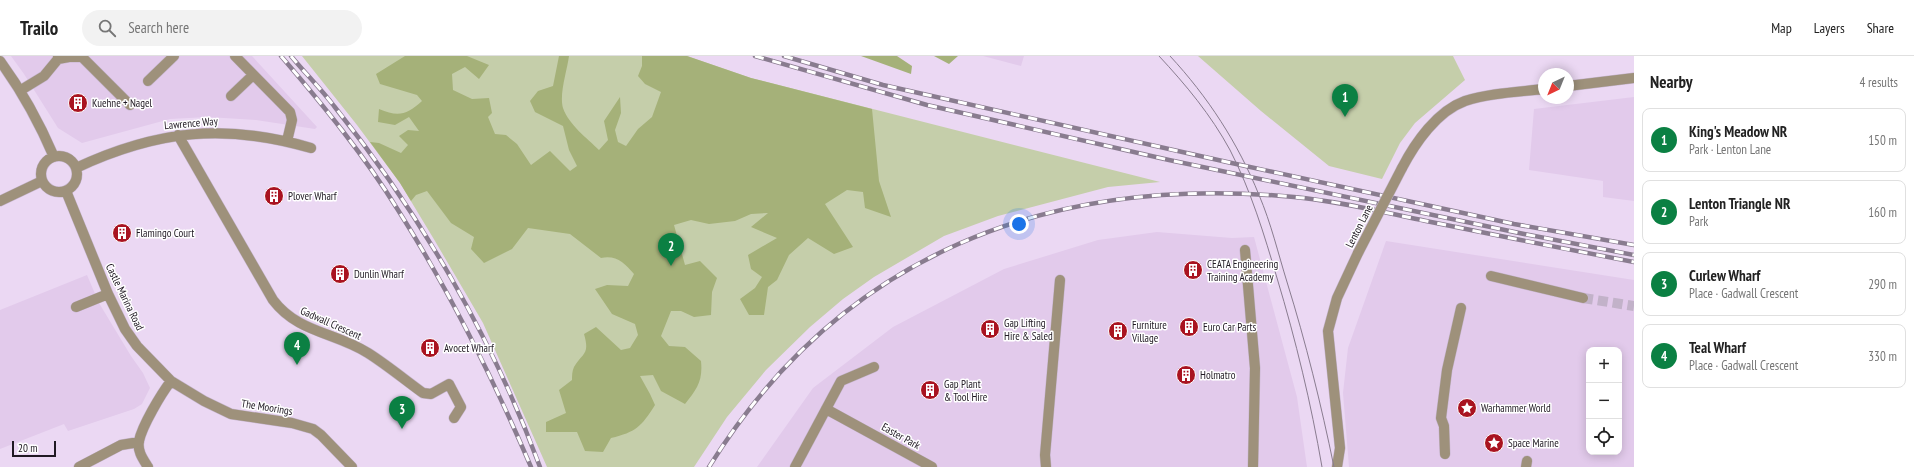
<!DOCTYPE html>
<html lang="en">
<head>
<meta charset="utf-8">
<style>
  :root { --surface:#fff; --page:#f2f2f2; --text:#222; --muted:#767676; --line:#e0e0e0; --accent:#0b8043 }
  body { margin:0; font-family:"PT Sans Narrow",sans-serif; background:var(--page); color:var(--text) }
  .controls { position:absolute; right:12px; bottom:12px; display:grid; overflow:hidden; border-radius:8px; box-shadow:0 2px 10px #0003 }
  .controls button { width:36px; height:36px; display:grid; place-items:center; padding:0; border:0; border-bottom:1px solid var(--line); background:var(--surface); color:var(--text); font:20px sans-serif }
  .compass { position:absolute; left:1538px; top:12px; width:36px; height:36px; border-radius:50%; background:var(--surface); box-shadow:0 2px 10px #0003; rotate:223deg }
  .scale { position:absolute; left:12px; bottom:10px; width:44px; box-sizing:border-box; padding-left:4px; border:2px solid #201923; border-top:0; font-size:11px; line-height:14px; white-space:nowrap; color:#201923; -webkit-text-stroke:3px #fff; paint-order:stroke }
  .you { position:absolute; left:1019px; top:168px; width:14px; height:14px; margin:-10px; border:3px solid #fff; border-radius:50%; background:#1a73e8; box-shadow:0 0 0 6px #1a73e833 }
  .badge { display:grid; place-items:center; width:26px; height:26px; border-radius:50%; background:var(--accent); color:#fff; font-size:13px; font-weight:700 }
  .pin { position:absolute; translate:-50% -33px; filter:drop-shadow(0 1px 2px #0008) }
  .pin::after { content:''; position:absolute; top:21px; width:14px; height:12px; background:inherit; clip-path:polygon(0 0,100% 0,50% 100%) }
  .list { margin:0; padding:0; list-style:none }
  h2 { display:flex; justify-content:space-between; align-items:center; height:52px; margin:0; padding:0 16px; font-size:17px }
  h2 small { font-size:13px; font-weight:400; color:var(--muted) }
  .list li { display:grid; grid-template-columns:26px 1fr auto; gap:12px; align-items:center; box-sizing:border-box; height:64px; margin:0 8px 8px; padding:0 8px; border:1px solid var(--line); border-radius:8px }
  .list b { display:block; font-size:15px; white-space:nowrap }
  .list p { margin:0; font-size:13px; white-space:nowrap; color:var(--muted) }
  .list em { font-size:13px; font-style:normal; color:var(--muted) }
  .icon { flex:none; width:22px; height:22px; fill:none; stroke:currentColor; stroke-width:2; stroke-linecap:round; stroke-linejoin:round }
  .map { position:relative; flex:none; width:1634px; height:411px; overflow:hidden }
  header { display:flex; align-items:center; gap:24px; box-sizing:border-box; height:56px; padding:0 20px; background:var(--surface); border-bottom:1px solid var(--line) }
  header strong { font-size:19px }
  nav { display:flex; gap:22px; margin-inline-start:auto; font-size:14px }
  .search { width:280px; height:36px; background:var(--page); display:flex; align-items:center; gap:10px; box-sizing:border-box; padding:0 14px; border-radius:22px; color:var(--muted); font-size:15px }
  main { display:flex }
  aside { flex:1; background:var(--surface) }
  .map>svg:first-child { display:block }
</style>
</head>
<body>
<header>
<strong>Trailo</strong>
<div class="search"><svg class="icon" aria-label="search" viewBox="0 0 24 24"><circle cx="10" cy="10" r="6"/><path d="M15 15l6 6"/></svg>Search here</div>
<nav><a>Map</a><a>Layers</a><a>Share</a></nav>
</header>
<main>
<div class="map">
<svg width="1634" height="411" viewBox="0 0 1634 411">
  <rect width="100%" height="100%" fill="#ebd8f3"/>
  <path fill="#e2caeb" fill-rule="evenodd" d="M11 0H252L317 71 315 73 256 64 208 61 170 63 82 87 58 72 24 18Z
    M983 0H1024L1021 10Z
    M1634 41V145L1603 141V125L1529 114 1534 53Z
    M1157 176 1232 182 1254 181 1297 341 1307 411H757L813 332 893 271 1004 213 1098 184Z
    M1386 185 1634 224V411H1349L1343 337 1348 292ZM1589 294H1619V396H1589Z
    M87 219 99 247 131 300 143 317 150 332 142 348 134 353 68 375 64 368 0 393V254Z"/>
  <path fill="#c5ceaa" d="M302 0H687L751 22 1160 126 1108 131 998 160 944 180 874 221 843 243 810 271 766 314 727 361 694 411H547L483 267 435 185 400 127 357 69Z
    M1198 0H1453L1465 24 1415 67 1400 87 1382 123 1329 110 1261 55Z"/>
  <path fill="#a5b179" d="M405 0H467L489 9 479 23 465 11 452 18 453 34 472 43 489 42 492 57 488 61 495 78 506 79 517 88 531 109 550 95 570 115 577 110 569 94 563 70 535 56 530 45 538 35 553 30 559 0H569C567 15 559 38 563 52 569 69 587 82 599 94L608 84 604 65 620 41 621 57 615 74 618 86 626 90 638 73 652 61 661 36 645 28 638 20 642 10V0H687L751 22 872 53 879 125 891 161 865 152 863 136 847 134 825 148 853 191 834 198 808 182 789 199 777 224 768 231 764 259H749L740 243 755 232 762 221 751 213 748 199 777 182 751 171 768 157 751 158 735 165 709 168 691 164 674 169 685 209 700 205 717 222 712 236 711 259 694 261 681 255H671L661 280 669 290 685 291 701 305C703 325 697 333 685 348L661 335 653 319 640 320 650 338 655 349C641 371 636 376 611 382L603 396 585 395 577 376H546V366L566 357 559 334 572 324C572 320 572 315 574 311 583 296 590 299 584 278L596 271 621 294 630 292 638 279 635 268 612 258 595 233 607 229 628 230 634 218C624 207 617 199 601 202L570 178 528 172 512 193 484 207 471 193 474 181 451 167 427 135 416 139 411 145 400 127 370 86 379 87 401 97 408 89 399 80 408 74 419 75 409 61 395 69 378 66 379 53C398 61 407 59 422 45L417 39 380 28 376 18Z
    M861 0H897L912 10 911 18Z
    M934 0H958L949 8Z"/>
  <g fill="none" stroke-linecap="round" stroke-linejoin="round">
    <path stroke="#c2b2c9" stroke-width="10" stroke-dasharray="10 5" stroke-linecap="butt" d="M1583 242 1634 250"/>
    <g stroke="#c6b6ce" stroke-width="11">
      <path id="minor" d="M58 0V3L69 1H82L130 49
        M235 0 290 56 292 64 287 85
        M0 5C22 35 39 66 54 101
        M148 25 174 0
        M1568 30 1634 22
        M21 34 44 20 58 3
        M231 40 253 19
        M178 79 273 244C298 277 335 276 368 297 387 309 405 324 423 337L431 338 449 328 461 351 454 362
        M41 118a18 18 0 1 1 36 0a18 18 0 1 1-36 0Z
        M76 112C157 74 225 67 311 92
        M1402 112C1415 87 1437 55 1465 45 1490 37 1518 36 1544 33
        M66 135 108 238 125 273 137 290 171 325 204 345 231 358 292 367 313 373 321 379 352 411
        M0 145 42 125
        M1245 194 1255 312 1253 411
        M1491 220 1583 242
        M76 251 108 238
        M826 353 932 411
        M1445 398 1444 370 1441 362 1447 314 1461 252
        M79 411 121 389 139 386
        M148 411C143 403 137 395 139 385 142 370 161 338 171 325
        M795 411 841 325 874 311
        M1046 411 1045 399 1060 224
        M1337 411 1340 392 1328 275 1337 242 1358 197
        M1526 411 1527 405"/>
    </g>
    <use href="#minor" stroke="#9e917b" stroke-width="10"/>
    <path stroke="#897c8f" stroke-width="1" d="M1159 0C1186 29 1211 59 1230 94 1251 135 1264 178 1277 222 1296 285 1311 347 1322 411
      M1170 0C1208 41 1238 87 1259 139 1271 167 1278 197 1287 226 1306 287 1321 348 1334 411"/>
    <g stroke="#897c8f" stroke-width="4.5">
      <path id="rail" d="M281 0C323 49 364 99 398 154 450 236 493 322 531 411
        M291 0C305 17 321 33 334 50 419 156 493 283 540 411
        M755 0 927 49 1169 104 1524 178 1634 199
        M784 0 883 29 1227 106 1514 168 1634 189
        M709 411C841 198 1050 118 1294 141 1338 145 1382 156 1426 165 1495 179 1565 193 1634 206"/>
    </g>
    <use href="#rail" stroke="#fff" stroke-width="3" stroke-dasharray="9" stroke-linecap="butt"/>
    <g stroke="#c6b6ce" stroke-width="11" stroke-linecap="butt">
      <path id="minor-bridge" d="M1358 197 1402 112"/>
    </g>
    <use href="#minor-bridge" stroke="#9e917b" stroke-width="10"/>
  </g>
  <defs>
    <g id="building-disc" transform="scale(1)"><circle r="9.5" fill="#a91320" stroke="#fff"/><path d="M-4-6H4V6H1V3H-1V6H-4ZM-2.5-4.3h1.7v1.8h-1.7ZM.8-4.3h1.7v1.8H.8ZM-2.5-1h1.7V.8h-1.7ZM.8-1h1.7V.8H.8Z" fill="#fff"/></g>
    <g id="sight-disc" transform="scale(1)"><circle r="9.5" fill="#a91320" stroke="#fff"/><path d="M0-6L1.8-2.2L6-1.7L2.9 1.2L3.7 5.4L0 3.3L-3.7 5.4L-2.9 1.2L-6-1.7L-1.8-2.2Z" fill="#fff"/></g>
  </defs>
  <g fill-rule="evenodd">
    <use href="#building-disc" x="78" y="47"/>
    <use href="#building-disc" x="274" y="140"/>
    <use href="#building-disc" x="122" y="177"/>
    <use href="#building-disc" x="1193" y="214"/>
    <use href="#building-disc" x="340" y="218"/>
    <use href="#building-disc" x="1189" y="271"/>
    <use href="#building-disc" x="990" y="273"/>
    <use href="#building-disc" x="1118" y="275"/>
    <use href="#building-disc" x="430" y="292"/>
    <use href="#building-disc" x="1186" y="319"/>
    <use href="#building-disc" x="930" y="334"/>
    <use href="#sight-disc" x="1467" y="352"/>
    <use href="#sight-disc" x="1494" y="387"/>
  </g>
  <g text-anchor="middle" stroke-width="3" stroke-linejoin="round" paint-order="stroke">
    <g font-size="11" fill="#201923" stroke="#fff" text-anchor="start">
      <text x="92" y="51">Kuehne + Nagel</text>
      <text x="288" y="144">Plover Wharf</text>
      <text x="136" y="181">Flamingo Court</text>
      <text x="1207" y="212">CEATA Engineering<tspan x="1207" dy="13">Training Academy</tspan></text>
      <text x="354" y="222">Dunlin Wharf</text>
      <text x="1004" y="271">Gap Lifting<tspan x="1004" dy="13">Hire &amp; Saled</tspan></text>
      <text x="1132" y="273">Furniture<tspan x="1132" dy="13">Village</tspan></text>
      <text x="1203" y="275">Euro Car Parts</text>
      <text x="444" y="296">Avocet Wharf</text>
      <text x="1200" y="323">Holmatro</text>
      <text x="944" y="332">Gap Plant<tspan x="944" dy="13">&amp; Tool Hire</tspan></text>
      <text x="1481" y="356">Warhammer World</text>
      <text x="1508" y="391">Space Marine</text>
    </g>
    <g font-size="11" fill="#201923" stroke="#fff">
      <text transform="translate(191 67) rotate(-5)" y="4">Lawrence Way</text>
      <text transform="translate(1359 170) rotate(-63)" y="4">Lenton Lane</text>
      <text transform="translate(125 241) rotate(64)" y="4">Castle Marina Road</text>
      <text transform="translate(331 267) rotate(24)" y="4">Gadwall Crescent</text>
      <text transform="translate(267 351) rotate(9)" y="4">The Moorings</text>
      <text transform="translate(901 380) rotate(29)" y="4">Easter Park</text>
    </g>
  </g>
</svg>
<div class="controls">
<button>+</button>
<button>−</button>
<button><svg class="icon" aria-label="locate" viewBox="0 0 24 24"><circle cx="12" cy="12" r="6"/><path d="M12 2v4M12 18v4M2 12h4M18 12h4"/></svg></button>
</div>
<svg class="compass" viewBox="-18 -18 36 36"><path d="M0-13l5 13h-10z" fill="#e53935"/><path d="M0 13l5-13h-10z" fill="#767676"/></svg>
<div class="scale">20 m</div>
<div class="you"></div>
<div class="pin badge" style="left:1345px;top:61px">1</div>
<div class="pin badge" style="left:671px;top:210px">2</div>
<div class="pin badge" style="left:402px;top:373px">3</div>
<div class="pin badge" style="left:297px;top:309px">4</div>
</div>
<aside>
<h2>Nearby<small>4 results</small></h2>
<ul class="list">
<li><span class="badge">1</span><div><b>King's Meadow NR</b><p>Park · Lenton Lane</p></div><em>150 m</em></li>
<li><span class="badge">2</span><div><b>Lenton Triangle NR</b><p>Park</p></div><em>160 m</em></li>
<li><span class="badge">3</span><div><b>Curlew Wharf</b><p>Place · Gadwall Crescent</p></div><em>290 m</em></li>
<li><span class="badge">4</span><div><b>Teal Wharf</b><p>Place · Gadwall Crescent</p></div><em>330 m</em></li>
</ul>
</aside>
</main>
</body>
</html>
